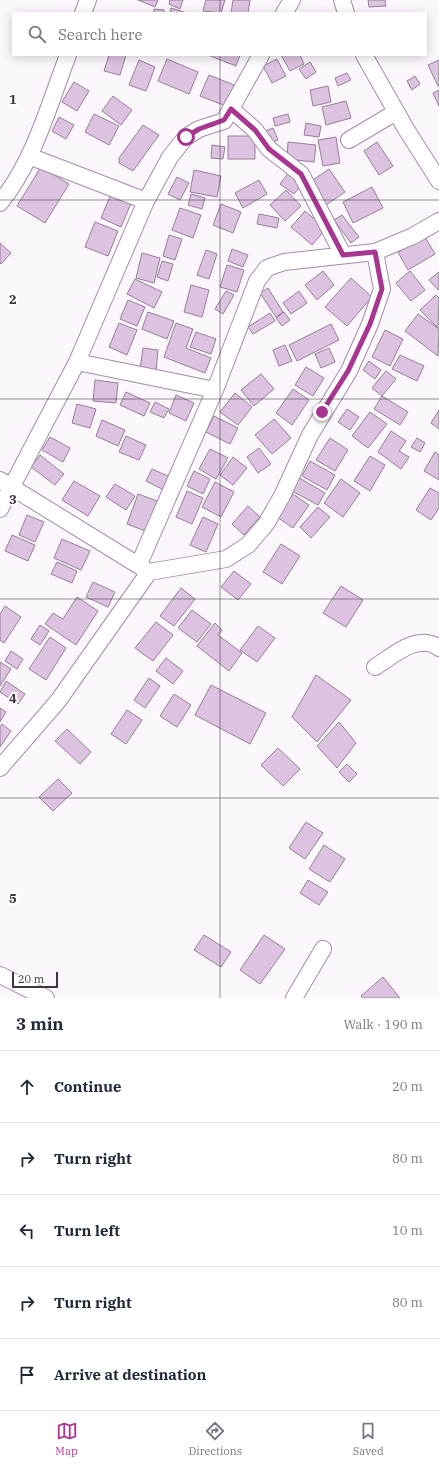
<!DOCTYPE html>
<html lang="en">
<head>
<meta charset="utf-8">
<style>
  :root { --surface:#fff; --page:#f6f6f7; --text:#1f2937; --muted:#747a83; --line:#e0e1e3; --accent:#a83590 }
  body { margin:0; font-family:"IBM Plex Serif",serif; background:var(--page); color:var(--text) }
  .scale { position:absolute; left:12px; bottom:10px; width:46px; box-sizing:border-box; padding-left:4px; border:2px solid #3f3642; border-top:0; font-size:11px; line-height:14px; white-space:nowrap; color:#3f3642; -webkit-text-stroke:3px #fff; paint-order:stroke }
  .stop { position:absolute; width:12px; height:12px; margin:-9px; border:3px solid #a83590; border-radius:50%; background:#fff }
  .stop.end { background:#a83590; border-color:#fff; box-shadow:0 1px 4px #0008 }
  .list { margin:0; padding:0; list-style:none }
  h2 { display:flex; justify-content:space-between; align-items:center; height:52px; margin:0; padding:0 16px; font-size:17px }
  h2 small { font-size:13px; font-weight:400; color:var(--muted) }
  .list li { display:grid; grid-template-columns:26px 1fr auto; gap:12px; align-items:center; box-sizing:border-box; height:72px; padding:0 16px; border-top:1px solid var(--line) }
  .list b { display:block; font-size:15px; white-space:nowrap }
  .list em { font-size:13px; font-style:normal; color:var(--muted) }
  .icon { flex:none; width:22px; height:22px; fill:none; stroke:currentColor; stroke-width:2; stroke-linecap:round; stroke-linejoin:round }
  .map { position:relative; flex:none; width:439px; height:998px; overflow:hidden }
  .search { position:absolute; background:var(--surface); box-shadow:0 2px 10px #0003; left:12px; right:12px; top:12px; height:44px; display:flex; align-items:center; gap:10px; box-sizing:border-box; padding:0 14px; border-radius:0px; color:var(--muted); font-size:15px }
  .sheet { height:412px; background:var(--surface) }
  nav { display:flex; justify-content:space-around; align-items:center; box-sizing:border-box; height:56px; border-top:1px solid var(--line); background:var(--surface); font-size:11px; color:var(--muted) }
  nav a { display:grid; justify-items:center; gap:2px }
  nav .on { color:var(--accent) }
  .map>svg:first-child { display:block }
</style>
</head>
<body>
<div class="map">
<svg width="439" height="998" viewBox="0 0 439 998">
  <rect width="100%" height="100%" fill="#fcf7fd"/>
  <path fill="#dcc3df" stroke="#967f99" d="M138 0H158L155 7Z
    M170 0H183L180 9 169 4Z
    M206 0H225L221 13 203 11Z
    M233 0H250L248 13H231Z
    M368 0H385L386 6 369 7Z
    M171 8 187 13H170Z
    M154 9 164 10V13H154Z
    M109 55H126L120 75 104 71Z
    M208 55H240L236 66Z
    M281 55H300L304 64 290 71Z
    M167 59 198 72 189 94 158 81Z
    M277 59 286 76 272 83 263 66Z
    M139 60 155 67 146 91 129 85Z
    M439 60V86H438L428 65Z
    M310 62 316 72 306 79 299 69Z
    M347 73 351 80 338 86 335 78Z
    M209 75 234 85 226 106 200 96Z
    M415 76 420 84 412 90 407 81Z
    M74 82 89 91 77 111 62 102Z
    M328 86 331 102 313 106 310 90Z
    M439 90V106L433 93Z
    M113 96 132 110 121 125 102 111Z
    M346 101 351 118 326 125 322 107Z
    M94 114 119 126 109 145 85 132Z
    M288 114 290 122 275 126 273 118Z
    M59 117 74 125 66 139 52 131Z
    M306 123 321 126 319 137 304 135Z
    M143 125 159 135 133 171 119 163V158Z
    M273 128 278 140 271 143 266 131Z
    M228 136H255V159H228Z
    M336 137 340 163 323 166 318 140Z
    M288 142 316 145 314 162 287 159Z
    M377 142 393 166 379 175 364 151Z
    M212 145 225 147 223 159 211 158Z
    M41 167 69 184 45 223 17 206Z
    M329 169 345 192 326 205 310 182Z
    M194 170 221 176 217 197 190 192Z
    M289 172 303 183 294 194 280 184Z
    M177 177 189 183 180 200 168 194Z
    M259 180 267 194 243 208 235 193Z
    M372 187 383 208 353 223 343 202Z
    M286 190 301 206 285 221 270 205Z
    M112 192 132 201 121 227 101 218Z
    M191 194 205 198 202 209 188 205Z
    M221 204 241 212 233 233 213 225Z
    M180 208 201 215 193 238 172 230Z
    M305 211 326 229 312 245 291 227Z
    M259 214 279 218 277 228 257 224Z
    M342 215 359 237 351 243 334 220Z
    M95 222 118 231 108 256 85 247Z
    M169 235 182 239 175 260 163 256Z
    M425 237 435 254 408 270 398 252Z
    M0 243 11 253 1 264 0 263Z
    M232 249 248 255 243 267 228 261Z
    M206 250 217 254 209 279 197 275Z
    M142 253 160 258 154 283 136 278Z
    M162 261 173 264 168 281 157 277Z
    M227 265 244 270 237 292 220 287Z
    M323 271 334 285 317 300 305 285Z
    M410 271 425 290 411 301 396 283Z
    M439 272V289L438 290 429 280Z
    M351 278 372 297 347 326 325 307Z
    M135 279 162 292 154 308 127 294Z
    M191 285 209 290 202 317 184 312Z
    M268 288 283 312 276 317 260 293Z
    M226 291 234 295 223 314 215 309Z
    M299 291 307 303 291 314 283 303Z
    M436 295 439 298 438 328 420 310Z
    M128 300 145 307 137 326 120 319Z
    M148 312 174 321 167 339 142 329Z
    M284 312 290 320 282 326 276 318Z
    M270 313 275 321 253 334 248 327Z
    M418 314 439 329 438 356 405 331Z
    M119 323 137 330 127 355 109 347Z
    M176 323 193 329 186 348 211 358 205 373 164 357Z
    M331 324 339 340 297 361 289 345Z
    M385 330 403 339 390 366 372 357Z
    M196 332 216 339 211 354 190 347Z
    M285 345 292 361 279 366 273 350Z
    M143 348 158 350 156 371 140 369Z
    M329 348 335 362 321 368 315 354Z
    M400 355 424 366 417 381 392 369Z
    M369 361 381 370 375 379 363 370Z
    M306 367 324 378 313 396 295 385Z
    M386 371 396 379 382 396 372 388Z
    M261 374 274 389 254 406 241 390Z
    M95 380 118 383 116 403 93 401Z
    M293 389 309 400 292 425 276 413Z
    M126 392 150 403 144 416 120 405Z
    M235 393 252 407 238 425 220 412Z
    M176 395 194 403 186 421 169 413Z
    M382 396 408 412 400 425 374 409Z
    M155 402 169 409 164 418 150 412Z
    M77 404 96 409 90 428 72 423Z
    M347 409 359 417 350 430 338 422Z
    M439 410V429L431 423Z
    M370 412 387 424 368 448 352 436Z
    M214 416 238 428 230 444 206 432Z
    M274 419 291 438 272 454 255 435Z
    M102 420 125 430 118 446 96 436Z
    M391 431 406 441 399 451 409 457 401 469 378 452Z
    M126 436 146 445 139 460 119 452Z
    M50 437 70 448 63 462 42 450Z
    M330 438 348 450 335 471 316 460Z
    M417 438 425 443 420 452 411 447Z
    M259 448 271 464 258 473 247 457Z
    M210 449 228 458 216 479 199 469Z
    M435 452 439 455V480L424 471Z
    M40 455 64 474 55 485 31 467Z
    M370 456 385 465 370 491 354 481Z
    M233 457 247 468 233 485 220 475Z
    M310 461 335 475 327 490 302 476Z
    M152 469 170 477 164 490 146 481Z
    M194 471 210 479 203 494 187 486Z
    M298 477 325 493 318 505 290 490Z
    M341 479 360 493 343 517 324 503Z
    M74 481 100 496 88 516 62 500Z
    M215 482 234 492 221 517 202 507Z
    M115 484 135 496 126 510 106 497Z
    M430 488 439 493V508L431 520 416 510Z
    M187 491 203 498 192 524 176 517Z
    M138 494 160 502 148 532 127 524Z
    M293 494 309 505 293 528 277 517Z
    M248 506 260 517 244 535 232 524Z
    M318 507 330 517 311 538 300 527Z
    M27 515 44 522 35 542 19 535Z
    M203 517 218 524 206 552 190 545Z
    M12 535 35 545 28 561 5 551Z
    M62 539 90 551 81 570 54 558Z
    M281 544 300 556 282 584 263 572Z
    M57 562 77 571 72 583 51 574Z
    M234 571 251 584 238 600 221 587Z
    M93 582 115 592 108 607 86 597Z
    M341 586 363 600 346 627 323 613Z
    M181 588 195 599 174 626 160 616Z
    M77 597 98 611 76 645 45 624 53 613 63 619Z
    M5 606 21 617 4 643 0 640V614Z
    M192 610 211 624 197 642 178 628Z
    M156 622 173 635 153 661 135 648Z
    M215 623 222 630 218 635 242 653 229 671 197 646Z
    M40 625 49 631 40 645 31 639Z
    M258 626 275 638 257 662 240 650Z
    M50 637 66 648 46 680 29 669Z
    M11 651 23 659 17 669 5 661Z
    M166 658 183 671 173 684 156 671Z
    M0 662 11 669 0 686Z
    M316 675 351 700 317 742 292 717Z
    M149 678 160 686 145 708 134 700Z
    M6 681 25 694 18 704 0 692Z
    M211 685 266 713 250 744 195 715Z
    M174 694 191 705 177 727 160 716Z
    M0 708 6 712 0 722Z
    M127 710 142 720 126 744 111 734Z
    M339 722 356 743 337 768 317 746Z
    M2 724 11 731 0 747V727Z
    M67 729 91 752 80 764 55 741Z
    M278 748 300 769 283 786 261 765Z
    M347 764 357 774 349 782 339 772Z
    M58 779 72 793 53 811 39 797Z
    M306 822 323 833 305 859 289 848Z
    M324 845 345 859 330 882 309 869Z
    M308 880 328 892 319 905 300 893Z
    M204 935 231 952 221 967 194 950Z
    M264 935 285 949 260 984 240 970Z
    M383 977 400 998H363L361 996Z"/>
  <g fill="none" stroke-linecap="round" stroke-linejoin="round">
    <g stroke="#a38da8" stroke-width="18">
      <path id="minor" d="M342 0 346 13
        M83 13 88 0
        M284 13 292 0
        M364 55 406 129 439 181
        M231 109 255 130 269 149 301 174 343 255
        M349 140 396 112
        M29 156 146 201
        M0 203C34 161 49 105 68 55
        M77 362 215 390
        M0 480 146 570
        M0 509 77 362 146 201 170 157 186 137 199 129 224 121 261 55
        M139 564 215 390 257 281 267 268 284 262 375 252
        M375 667C393 656 418 632 439 648
        M0 768 58 701 149 572 226 559 248 545 266 524 282 496 310 435 349 371 370 324 382 289 375 252 413 236 439 221
        M0 975 46 998
        M294 998 323 949"/>
    </g>
    <use href="#minor" stroke="#fff" stroke-width="16"/>
  </g>
  <g fill="none" stroke-linecap="round" stroke-linejoin="round">
    <path stroke="#a83590" stroke-width="5" d="M186 137 199 129 224 120 231 109 255 130 269 149 301 174 343 255 375 252 382 289 370 324 348 371 322 412"/>
  </g>
  <path fill="none" stroke="#3f3642" stroke-width="1" stroke-opacity="0.55" d="M220 0V13M220 55V998M0 200H439M0 399H439M0 599H439M0 798H439"/>
  <g font-size="13" text-anchor="middle" font-weight="bold" fill="#3f3642" stroke="#fff" stroke-width="4" stroke-linejoin="round" paint-order="stroke">
    <text x="13" y="104">1</text>
    <text x="13" y="304">2</text>
    <text x="13" y="504">3</text>
    <text x="13" y="703">4</text>
    <text x="13" y="903">5</text>
  </g>
</svg>
<div class="scale">20 m</div>
<div class="stop" style="left:186px;top:137px"></div>
<div class="stop end" style="left:322px;top:412px"></div>
<div class="search"><svg class="icon" aria-label="search" viewBox="0 0 24 24"><circle cx="10" cy="10" r="6"/><path d="M15 15l6 6"/></svg>Search here</div>
</div>
<section class="sheet">
<h2>3 min<small>Walk · 190 m</small></h2>
<ul class="list">
<li><svg class="icon" aria-label="ahead" viewBox="0 0 24 24"><path d="M12 20V5M6 11l6-6 6 6"/></svg><div><b>Continue</b></div><em>20 m</em></li>
<li><svg class="icon" aria-label="right" viewBox="0 0 24 24"><path d="M7 20v-9h11M14 6l5 5-5 5"/></svg><div><b>Turn right</b></div><em>80 m</em></li>
<li><svg class="icon" aria-label="left" viewBox="0 0 24 24"><path d="M17 20v-9H6M10 6l-5 5 5 5"/></svg><div><b>Turn left</b></div><em>10 m</em></li>
<li><svg class="icon" aria-label="right" viewBox="0 0 24 24"><path d="M7 20v-9h11M14 6l5 5-5 5"/></svg><div><b>Turn right</b></div><em>80 m</em></li>
<li><svg class="icon" aria-label="arrive" viewBox="0 0 24 24"><path d="M6 21V4h12l-3 4 3 4H6"/></svg><div><b>Arrive at destination</b></div></li>
</ul>
</section>
<nav>
<a class="on"><svg class="icon" aria-label="map" viewBox="0 0 24 24"><path d="M3 6l6-2 6 2 6-2v14l-6 2-6-2-6 2zM9 4v14M15 6v14"/></svg>Map</a>
<a><svg class="icon" aria-label="directions" viewBox="0 0 24 24"><path d="M12 3l9 9-9 9-9-9zM9 14v-3h6M13 9l2 2-2 2"/></svg>Directions</a>
<a><svg class="icon" aria-label="saved" viewBox="0 0 24 24"><path d="M7 4h10v16l-5-4-5 4z"/></svg>Saved</a>
</nav>
</body>
</html>
